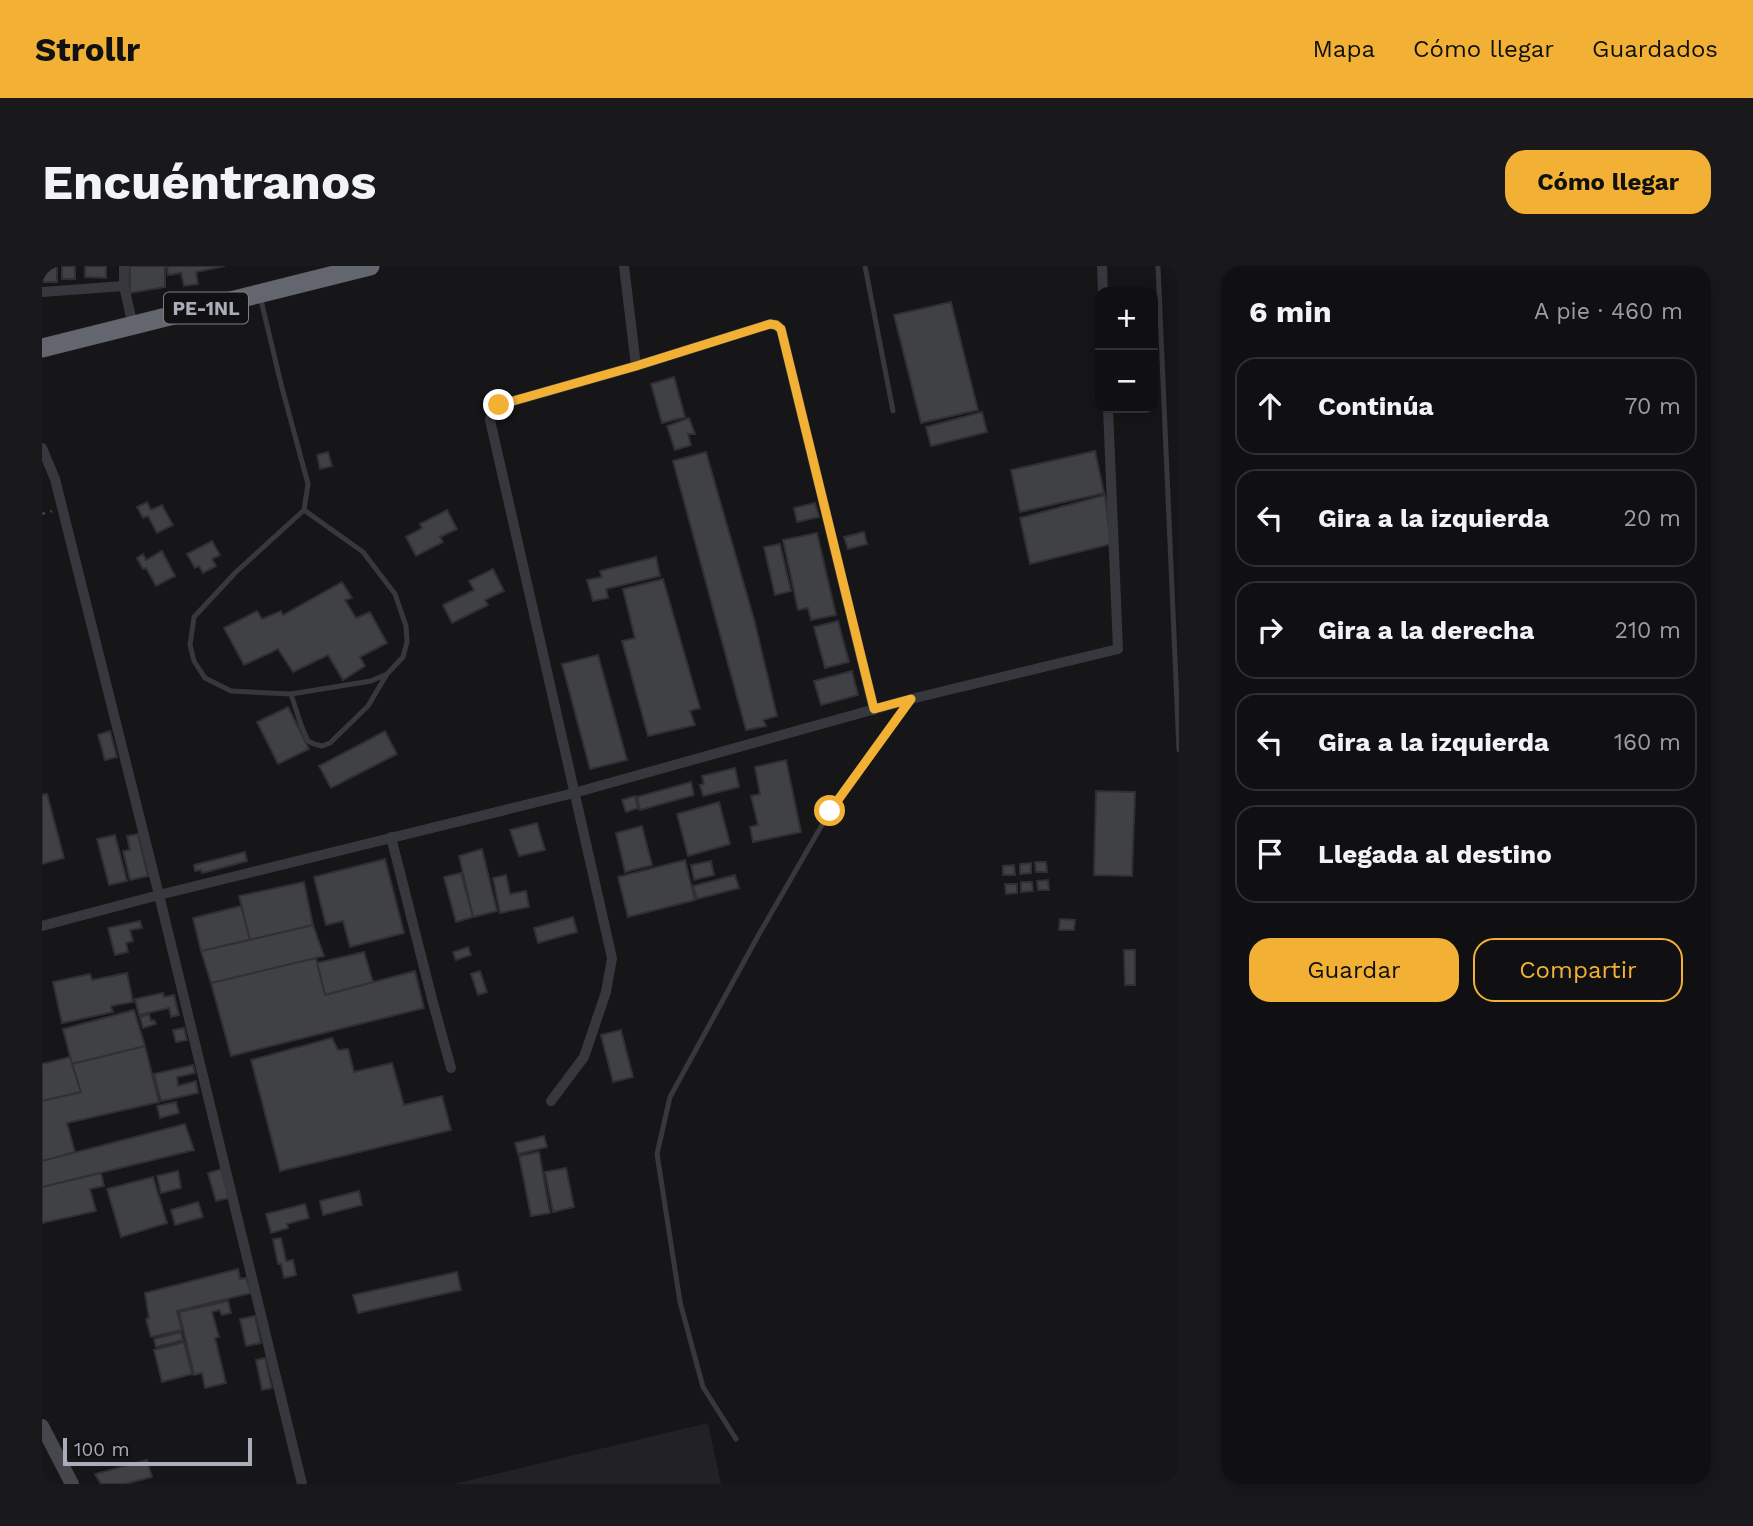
<!DOCTYPE html>
<html lang="es">
<head>
<meta charset="utf-8">
<style>
  :root { --surface:#101012; --page:#19191b; --text:#f1f3f6; --muted:#9c9d9f; --line:#303032; --accent:#f2b134 }
  body { margin:0; font-family:"Work Sans",sans-serif; background:var(--page); color:var(--text) }
  .controls { position:absolute; right:21px; top:21px; display:grid; overflow:hidden; border-radius:14px; box-shadow:0 4px 18px #0003 }
  .controls button { width:63px; height:63px; display:grid; place-items:center; padding:0; border:0; border-bottom:2px solid var(--line); background:var(--surface); color:var(--text); font:35px sans-serif }
  .scale { position:absolute; left:21px; bottom:18px; width:189px; box-sizing:border-box; padding-left:7px; border:4px solid #a8adb8; border-top:0; font-size:19px; line-height:24px; white-space:nowrap; color:#a8adb8; -webkit-text-stroke:5px #111113; paint-order:stroke }
  .stop { position:absolute; width:21px; height:21px; margin:-16px; border:5px solid #f2b134; border-radius:50%; background:#fff }
  .stop.end { background:#f2b134; border-color:#fff; box-shadow:0 2px 7px #0008 }
  .list { margin:0; padding:0; list-style:none }
  h2 { display:flex; justify-content:space-between; align-items:center; height:91px; margin:0; padding:0 28px; font-size:30px }
  h2 small { font-size:23px; font-weight:400; color:var(--muted) }
  .list li { display:grid; grid-template-columns:46px 1fr auto; gap:21px; align-items:center; box-sizing:border-box; height:98px; margin:0 14px 14px; padding:0 14px; border:2px solid var(--line); border-radius:21px }
  .list b { display:block; font-size:26px; white-space:nowrap }
  .list em { font-size:23px; font-style:normal; color:var(--muted) }
  .actions { display:flex; gap:14px; padding:21px 28px }
  .actions a { flex:1; padding:16px 0; border:2px solid var(--accent); border-radius:21px; text-align:center; font-size:24px; color:var(--accent) }
  .actions .main { background:var(--accent); color:#111 }
  .icon { flex:none; width:38px; height:38px; fill:none; stroke:currentColor; stroke-width:2; stroke-linecap:round; stroke-linejoin:round }
  .map { position:relative; flex:none; width:1137px; height:1218px; overflow:hidden; border-radius:21px }
  header { display:flex; align-items:center; gap:42px; box-sizing:border-box; height:98px; padding:0 35px; background:var(--accent); color:#111 }
  header strong { font-size:33px }
  nav { display:flex; gap:38px; margin-inline-start:auto; font-size:24px }
  .intro { display:flex; align-items:center; justify-content:space-between; box-sizing:border-box; height:168px; padding:0 42px }
  h1 { margin:0; font-size:49px }
  .button { padding:18px 32px; border-radius:21px; background:var(--accent); color:#111; font-size:24px; font-weight:700 }
  main { display:flex; gap:42px; padding:0 42px }
  aside { flex:1; background:var(--surface); border-radius:21px; box-shadow:0 4px 18px #0003 }
  .map>svg:first-child { display:block }
</style>
</head>
<body>
<header>
<strong>Strollr</strong>
<nav><a>Mapa</a><a>Cómo llegar</a><a>Guardados</a></nav>
</header>
<div class="intro"><h1>Encuéntranos</h1><a class="button">Cómo llegar</a></div>
<main>
<div class="map">
<svg width="1137" height="1218" viewBox="0 0 1137 1218">
  <rect width="100%" height="100%" fill="#161618"/>
  <path fill="#222225" d="M666 1157 679 1218H412Z"/>
  <path fill="#404145" stroke="#303034" stroke-width="2" d="M0 0H15V16H0Z
    M20 0H33V13H20Z
    M43 0H64V12L43 11Z
    M88 0H123V21L88 27Z
    M128 0H183L154 6 156 18 142 20 139 7 126 9 125 1Z
    M909 36 936 144 879 157 852 49Z
    M632 111 643 151 620 157 609 118Z
    M940 146 945 166 889 180 884 161Z
    M647 152 653 168H646L649 179 633 184 625 160Z
    M1053 185 1062 227 978 246 969 204Z
    M286 186 290 200 278 203 275 189Z
    M664 186 713 357 735 450 721 454 724 460 704 464 631 195Z
    M1063 229 1069 278 988 298 978 252Z
    M105 236 109 244 120 239 131 259 115 267 106 250 101 252 95 241Z
    M773 237 777 251 755 256 752 242Z
    M405 244 415 263 398 271 401 276 374 290 364 271 380 262 378 258Z
    M822 266 825 278 806 283 802 271Z
    M775 267 794 349 769 354 766 342 756 344 741 274Z
    M170 275 178 289 170 293 174 300 161 307 157 300 153 302 145 288Z
    M738 278 749 325 733 329 722 281Z
    M120 285 133 310 114 320 104 302 101 303 95 292 101 288 104 294Z
    M614 291 618 310 564 323 566 332 551 335 545 314 560 311 558 305Z
    M451 303 462 325 443 334 446 339 410 357 401 339 432 324 427 315Z
    M621 313 658 442 648 445 653 459 606 470 580 375 593 372 581 323Z
    M300 316 310 332 303 334 314 352 328 346 345 377 318 391 323 400 301 414 286 389 251 406 236 383 202 399 182 362 215 345 220 353 239 345 241 349Z
    M796 355 807 396 783 402 772 361Z
    M556 389 585 494 548 503 520 398Z
    M810 405 816 429 779 439 772 415Z
    M246 441 267 483 236 498 215 456Z
    M68 465 75 491 63 494 56 469Z
    M343 465 355 488 289 522 277 500Z
    M744 494 759 566 711 576 708 561 716 559 709 530 718 528 713 501Z
    M693 502 697 521 661 530 658 519 662 518 660 510Z
    M649 516 652 529 598 544 595 531Z
    M1054 525 1093 526 1090 610 1052 609Z
    M5 528 22 592 0 598V529Z
    M593 530 596 542 584 546 580 534Z
    M677 536 688 578 646 590 635 548Z
    M495 557 503 584 477 590 468 564Z
    M600 560 610 599 583 606 574 567Z
    M96 568 106 610 88 614 81 585 88 584 85 570Z
    M73 569 85 615 67 619 55 573Z
    M440 583 455 645 431 651 417 590Z
    M203 586 205 595 160 607 159 604 153 605 152 599Z
    M343 593 362 667 308 681 301 655 284 659 272 611Z
    M643 594 653 634 586 651 576 611Z
    M669 595 672 609 652 614 649 599Z
    M993 596H1004L1005 606H994Z
    M989 597V607L978 608V598Z
    M972 599 973 609H961V600Z
    M419 607 431 651 414 656 402 611Z
    M464 609 468 628 484 625 487 641 458 647 451 612Z
    M693 609 697 622 655 633 651 620Z
    M1006 614 1007 624H996L995 615Z
    M262 616 271 659 208 674 197 630Z
    M979 616H990L991 625 979 626Z
    M963 618H975V627L964 628Z
    M199 640 208 674 159 685 151 652Z
    M531 651 535 666 496 677 492 662Z
    M1018 653 1033 654 1032 664H1017Z
    M98 655 100 662 88 664 91 675 84 677 86 686 73 689 66 662Z
    M271 659 282 690 169 717 159 685Z
    M426 681 429 689 414 694 411 686Z
    M1082 684H1093V719H1083Z
    M322 686 331 716 283 729 275 697Z
    M274 692 283 729 373 705 382 742 189 790 169 717Z
    M438 705 445 726 436 729 429 708Z
    M85 707 91 736 69 740 71 746 20 757 11 716 48 708 50 714Z
    M121 727 122 731 132 729 137 749 129 751 127 742 97 749 93 733Z
    M92 744 103 780 30 798 21 763Z
    M107 748 109 755 112 754 114 758 101 762 98 751Z
    M142 762 145 774 134 776 131 764Z
    M579 764 591 811 571 816 559 769Z
    M290 772 296 784 306 783 312 806 350 797 362 839 400 830 409 864 238 905 209 794Z
    M103 780 117 836 25 857 33 886 0 895V835L39 826 30 798Z
    M28 791 39 826 0 835V798Z
    M151 799 153 807 135 811 136 820 154 815 156 827 119 835 112 808Z
    M134 836 137 847 118 852 115 840Z
    M143 858 152 884 0 921V895Z
    M502 870 505 881 476 888 473 877Z
    M497 886 508 947 489 950 477 890Z
    M524 902 532 941 511 946 503 906Z
    M180 903 187 932 174 935 166 907Z
    M136 905 139 922 119 927 115 910Z
    M59 907 62 920 48 923 54 945 0 957V921Z
    M111 911 125 957 79 971 65 923Z
    M317 925 320 939 281 949 278 935Z
    M156 936 161 951 133 959 129 944Z
    M263 938 267 952 245 958 246 962 229 967 224 948Z
    M239 972 244 995 251 994 254 1009 242 1012 239 998H236L231 973Z
    M196 1003 198 1013 204 1012 209 1027 135 1045 140 1064 109 1071 104 1053 107 1052 103 1027Z
    M415 1006 419 1024 316 1047 311 1029Z
    M186 1035 189 1047 180 1049 177 1044 170 1046 177 1071 173 1072 184 1117 163 1122 160 1107 152 1109 137 1046Z
    M213 1050 219 1077 204 1080 198 1053Z
    M139 1066 141 1074 114 1081 112 1073Z
    M142 1076 150 1108 120 1116 112 1084Z
    M223 1092 230 1122 220 1124 214 1094Z
    M105 1194 110 1211 83 1218H59L53 1208Z"/>
  <g fill="none" stroke-linecap="round" stroke-linejoin="round">
    <path stroke="#3d3f44" stroke-width="2.5" stroke-dasharray="3.5 5" stroke-linecap="butt" d="M0 248 10 245"/>
    <path stroke="#37383d" stroke-width="5" d="M823 0 851 145
      M1116 0 1137 484
      M218 30 239 118 266 218 262 244 194 306 152 351 148 379 152 395 163 412 189 425 249 428 329 415 345 408 361 391 365 376 364 360 353 328 321 286 262 244
      M249 428 259 459 266 475 272 478 280 480 288 477 326 440 345 408
      M694 1173 661 1121 638 1036 615 888 628 831 716 670 788 545 867 436"/>
    <path stroke="#37383d" stroke-width="10" d="M82 0V20L91 60
      M582 0 594 100
      M1060 0 1061 26
      M0 26 82 20
      M0 182 13 213 117 629 260 1218
      M349 571 390 733 409 802
      M0 660 117 629 532 527 869 433 1076 383 1066 142
      M509 835 542 791 564 726 570 692 448 154 450 146 457 139 594 100 728 58 735 59 739 63 832 444"/>
    <path stroke="#45474d" stroke-width="14" d="M0 1160 30 1218"/>
    <path stroke="#63666e" stroke-width="19" d="M0 82 328 0"/>
  </g>
  <g fill="none" stroke-linecap="round" stroke-linejoin="round">
    <path stroke="#f2b134" stroke-width="9" d="M457 139 594 100 728 58 734 59 739 63 832 443 869 433 788 545"/>
  </g>
  <g text-anchor="middle" stroke-width="5" stroke-linejoin="round" paint-order="stroke">
    <rect fill="#111113" stroke="#7b7e86" stroke-width="2" x="122" y="26.5" width="84" height="31" rx="5"/>
    <g font-size="19" font-weight="bold" fill="#a8adb8">
      <text x="164" y="49">PE-1NL</text>
    </g>
  </g>
</svg>
<div class="controls">
<button>+</button>
<button>−</button>
</div>
<div class="scale">100 m</div>
<div class="stop" style="left:788px;top:545px"></div>
<div class="stop end" style="left:457px;top:139px"></div>
</div>
<aside>
<h2>6 min<small>A pie · 460 m</small></h2>
<ul class="list">
<li><svg class="icon" aria-label="ahead" viewBox="0 0 24 24"><path d="M12 20V5M6 11l6-6 6 6"/></svg><div><b>Continúa</b></div><em>70 m</em></li>
<li><svg class="icon" aria-label="left" viewBox="0 0 24 24"><path d="M17 20v-9H6M10 6l-5 5 5 5"/></svg><div><b>Gira a la izquierda</b></div><em>20 m</em></li>
<li><svg class="icon" aria-label="right" viewBox="0 0 24 24"><path d="M7 20v-9h11M14 6l5 5-5 5"/></svg><div><b>Gira a la derecha</b></div><em>210 m</em></li>
<li><svg class="icon" aria-label="left" viewBox="0 0 24 24"><path d="M17 20v-9H6M10 6l-5 5 5 5"/></svg><div><b>Gira a la izquierda</b></div><em>160 m</em></li>
<li><svg class="icon" aria-label="arrive" viewBox="0 0 24 24"><path d="M6 21V4h12l-3 4 3 4H6"/></svg><div><b>Llegada al destino</b></div></li>
</ul>
<div class="actions"><a class="main">Guardar</a><a>Compartir</a></div>
</aside>
</main>
</body>
</html>
